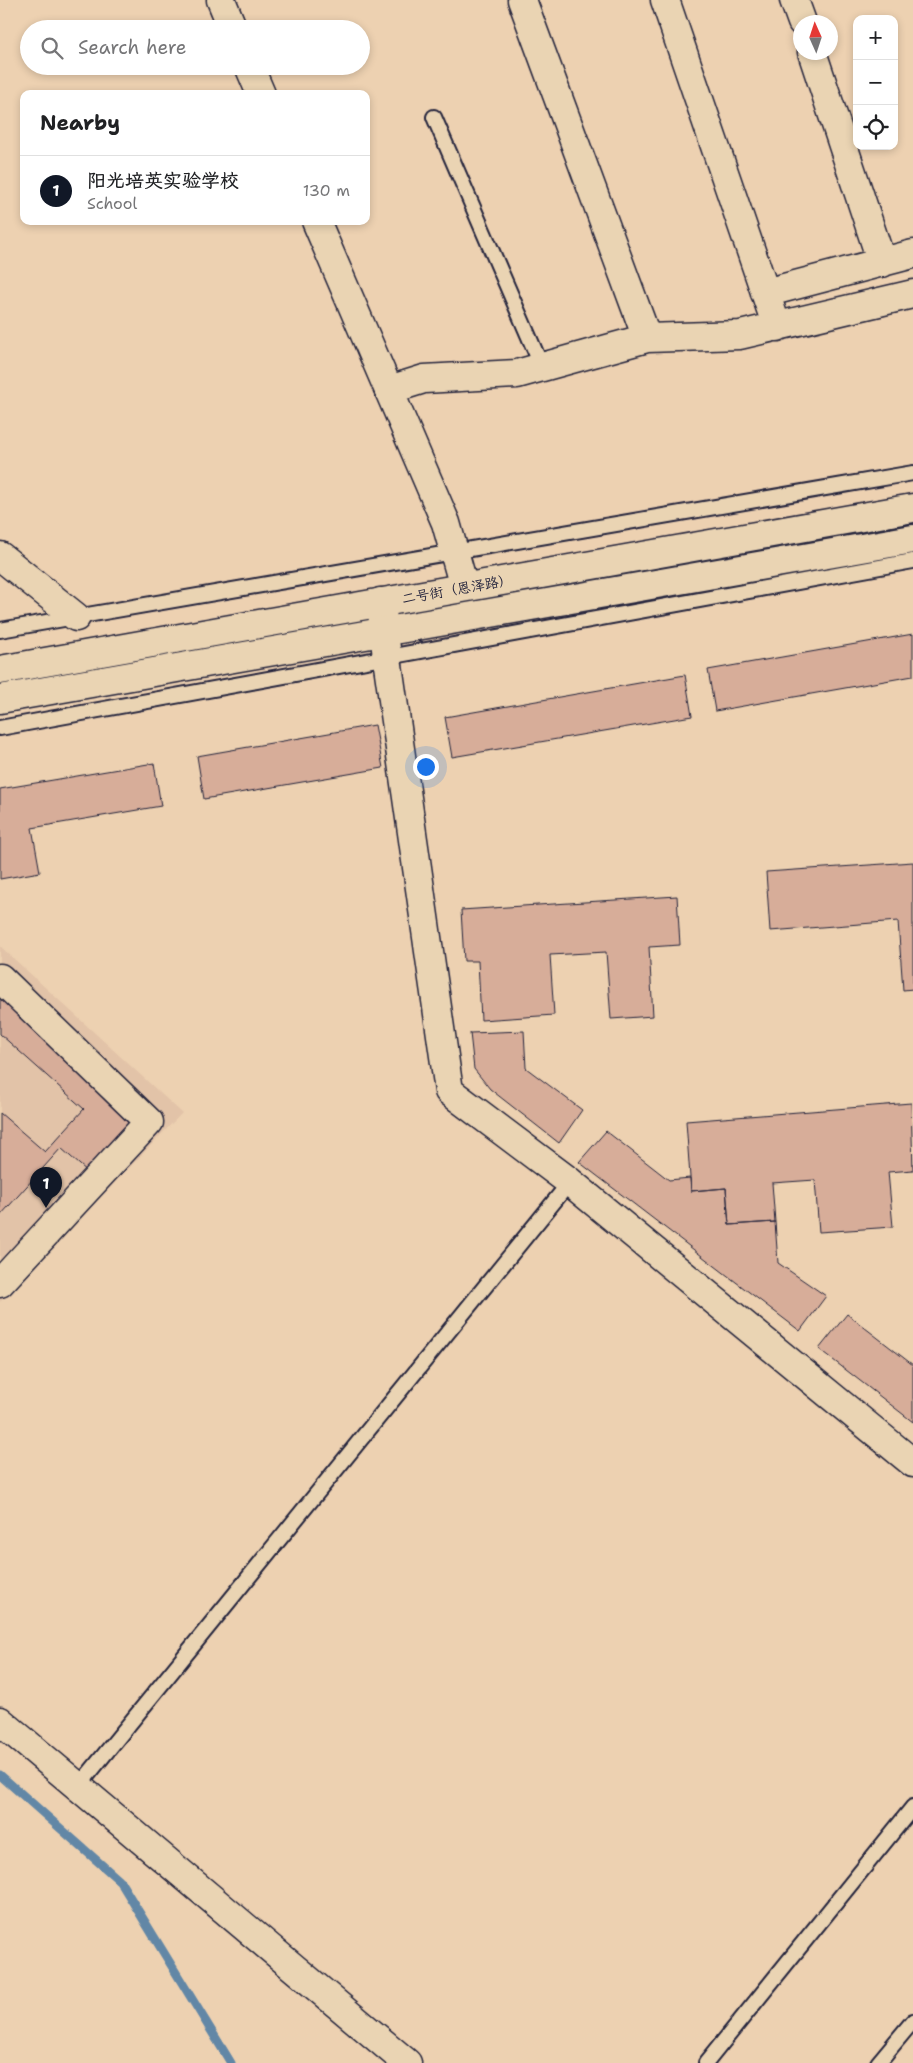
<!DOCTYPE html>
<html lang="en">
<head>
<meta charset="utf-8">
<style>
  :root { --surface:#fff; --page:#f6f6f6; --text:#202124; --muted:#757577; --line:#e0e0e0; --accent:#111827 }
  body { margin:0; font-family:"Shantell Sans","LXGW WenKai TC",sans-serif; background:var(--page); color:var(--text) }
  .controls { position:absolute; right:15px; top:15px; display:grid; overflow:hidden; border-radius:10px; box-shadow:0 2px 8px #0003 }
  .controls button { width:45px; height:45px; display:grid; place-items:center; padding:0; border:0; border-bottom:1px solid var(--line); background:var(--surface); color:var(--text); font:25px sans-serif }
  .compass { position:absolute; left:793px; top:15px; width:45px; height:45px; border-radius:50%; background:var(--surface); box-shadow:0 2px 8px #0003; rotate:357deg }
  .you { position:absolute; left:425px; top:766px; width:18px; height:18px; margin:-12px; border:4px solid #fff; border-radius:50%; background:#1a73e8; box-shadow:0 0 0 8px #1a73e833 }
  .badge { display:grid; place-items:center; width:32px; height:32px; border-radius:50%; background:var(--accent); color:#fff; font-size:16px; font-weight:700 }
  .pin { position:absolute; translate:-50% -41px; filter:drop-shadow(0 1px 2px #0008) }
  .pin::after { content:''; position:absolute; top:26px; width:18px; height:15px; background:inherit; clip-path:polygon(0 0,100% 0,50% 100%) }
  .list { margin:0; padding:0; list-style:none }
  h2 { display:flex; justify-content:space-between; align-items:center; height:65px; margin:0; padding:0 20px; font-size:21px }
  h2 small { font-size:16px; font-weight:400; color:var(--muted) }
  .list li { display:grid; grid-template-columns:32px 1fr auto; gap:15px; align-items:center; box-sizing:border-box; height:70px; padding:0 20px; border-top:1px solid var(--line) }
  .list b { display:block; font-size:19px; white-space:nowrap }
  .list p { margin:0; font-size:16px; white-space:nowrap; color:var(--muted) }
  .list em { font-size:16px; font-style:normal; color:var(--muted) }
  .icon { flex:none; width:28px; height:28px; fill:none; stroke:currentColor; stroke-width:2; stroke-linecap:round; stroke-linejoin:round }
  .map { position:relative; flex:none; width:913px; height:2063px; overflow:hidden }
  .search { position:absolute; background:var(--surface); box-shadow:0 2px 8px #0003; left:20px; top:20px; width:350px; height:55px; display:flex; align-items:center; gap:12px; box-sizing:border-box; padding:0 18px; border-radius:28px; color:var(--muted); font-size:19px }
  .panel { position:absolute; background:var(--surface); box-shadow:0 2px 8px #0003; left:20px; top:90px; width:350px; height:135px; border-radius:10px }
  .map>svg:first-child { display:block }
</style>
</head>
<body>
<div class="map">
<svg width="913" height="2063" viewBox="0 0 913 2063">
  <rect width="100%" height="100%" fill="#edd1b1"/>
  <filter id="ink" filterUnits="userSpaceOnUse"><feTurbulence type="fractalNoise" baseFrequency=".02" numOctaves="2"/><feDisplacementMap in="SourceGraphic" scale="10" xChannelSelector="R" yChannelSelector="G"/><feConvolveMatrix kernelMatrix="1 2 1 2 8 2 1 2 1" color-interpolation-filters="sRGB"/></filter>
  <g filter="url(#ink)">
    <path fill="#e2c3a8" d="M0 946 182 1113 0 1302Z"/>
    <g fill="none" stroke-linecap="round" stroke-linejoin="round">
      <path stroke="#6287a6" stroke-width="9" d="M0 1775 120 1881 231 2063"/>
    </g>
    <path fill="#d7ad99" stroke="#22223b" d="M913 634V676L715 711 708 670Z
      M685 675 692 716 452 757 445 717Z
      M375 725 383 768 204 799 197 756Z
      M154 763 161 806 32 828 40 872 0 879V789Z
      M913 862V989L903 990 898 921 770 931 766 872Z
      M677 896 680 945 649 947 653 1016 611 1019 606 952 550 955 554 1015 481 1020 478 961H464L461 910Z
      M0 988 134 1122 89 1173 61 1148 0 1216V1113L45 1152 84 1109 0 1034Z
      M524 1031 526 1068 582 1110 559 1143 490 1089 474 1069 470 1033Z
      M911 1103 913 1170 888 1172 893 1227 819 1232 815 1180 772 1183 775 1222 729 1225 726 1188 691 1191 686 1121Z
      M606 1131 669 1180 690 1178 691 1191 726 1188 729 1225 775 1222 778 1263 826 1296 800 1331 579 1162Z
      M847 1314 913 1365V1422L819 1349Z"/>
    <g fill="none" stroke-linecap="round" stroke-linejoin="round">
      <g stroke="#22223b" stroke-width="18">
        <path id="service" d="M434 117 542 367
          M0 630 913 473
          M0 728 913 561
          M78 1787 570 1182
          M706 2063 913 1807
          M878 2063 913 2021"/>
      </g>
      <g stroke="#22223b" stroke-width="31">
        <path id="minor" d="M522 0 647 338
          M665 0 777 327
          M794 0 802 22
          M812 52 882 263
          M765 293 913 254
          M389 390 424 379 517 374 647 338 740 335 913 294
          M0 556 76 617
          M0 978 149 1122 0 1283"/>
      </g>
      <g stroke="#22223b" stroke-width="31">
        <path id="tertiary" d="M221 0 233 29
          M249 66 261 94
          M316 221 446 523 464 587
          M381 602 387 658 449 1091 570 1182 913 1463
          M0 1721 407 2063"/>
      </g>
      <g stroke="#22223b" stroke-width="31">
        <path id="secondary" d="M0 670 913 508
          M0 699 913 539"/>
      </g>
      <use href="#service" stroke="#ead4b3" stroke-width="14"/>
      <use href="#minor" stroke="#ead4b3" stroke-width="28"/>
      <use href="#tertiary" stroke="#ead4b3" stroke-width="28"/>
      <use href="#secondary" stroke="#ead4b3" stroke-width="28"/>
    </g>
  </g>
  <g text-anchor="middle" stroke-width="5" stroke-linejoin="round" paint-order="stroke">
    <g font-size="14" fill="#22223b" stroke="#ead4b3">
      <text transform="translate(457 589) rotate(-10)" y="5">二号街（恩泽路）</text>
    </g>
  </g>
</svg>
<div class="controls">
<button>+</button>
<button>−</button>
<button><svg class="icon" aria-label="locate" viewBox="0 0 24 24"><circle cx="12" cy="12" r="6"/><path d="M12 2v4M12 18v4M2 12h4M18 12h4"/></svg></button>
</div>
<svg class="compass" viewBox="-18 -18 36 36"><path d="M0-13l5 13h-10z" fill="#e53935"/><path d="M0 13l5-13h-10z" fill="#757577"/></svg>
<div class="you"></div>
<div class="pin badge" style="left:46px;top:1208px">1</div>
<div class="search"><svg class="icon" aria-label="search" viewBox="0 0 24 24"><circle cx="10" cy="10" r="6"/><path d="M15 15l6 6"/></svg>Search here</div>
<section class="panel">
<h2>Nearby<small></small></h2>
<ul class="list">
<li><span class="badge">1</span><div><b>阳光培英实验学校</b><p>School</p></div><em>130 m</em></li>
</ul>
</section>
</div>
</body>
</html>
